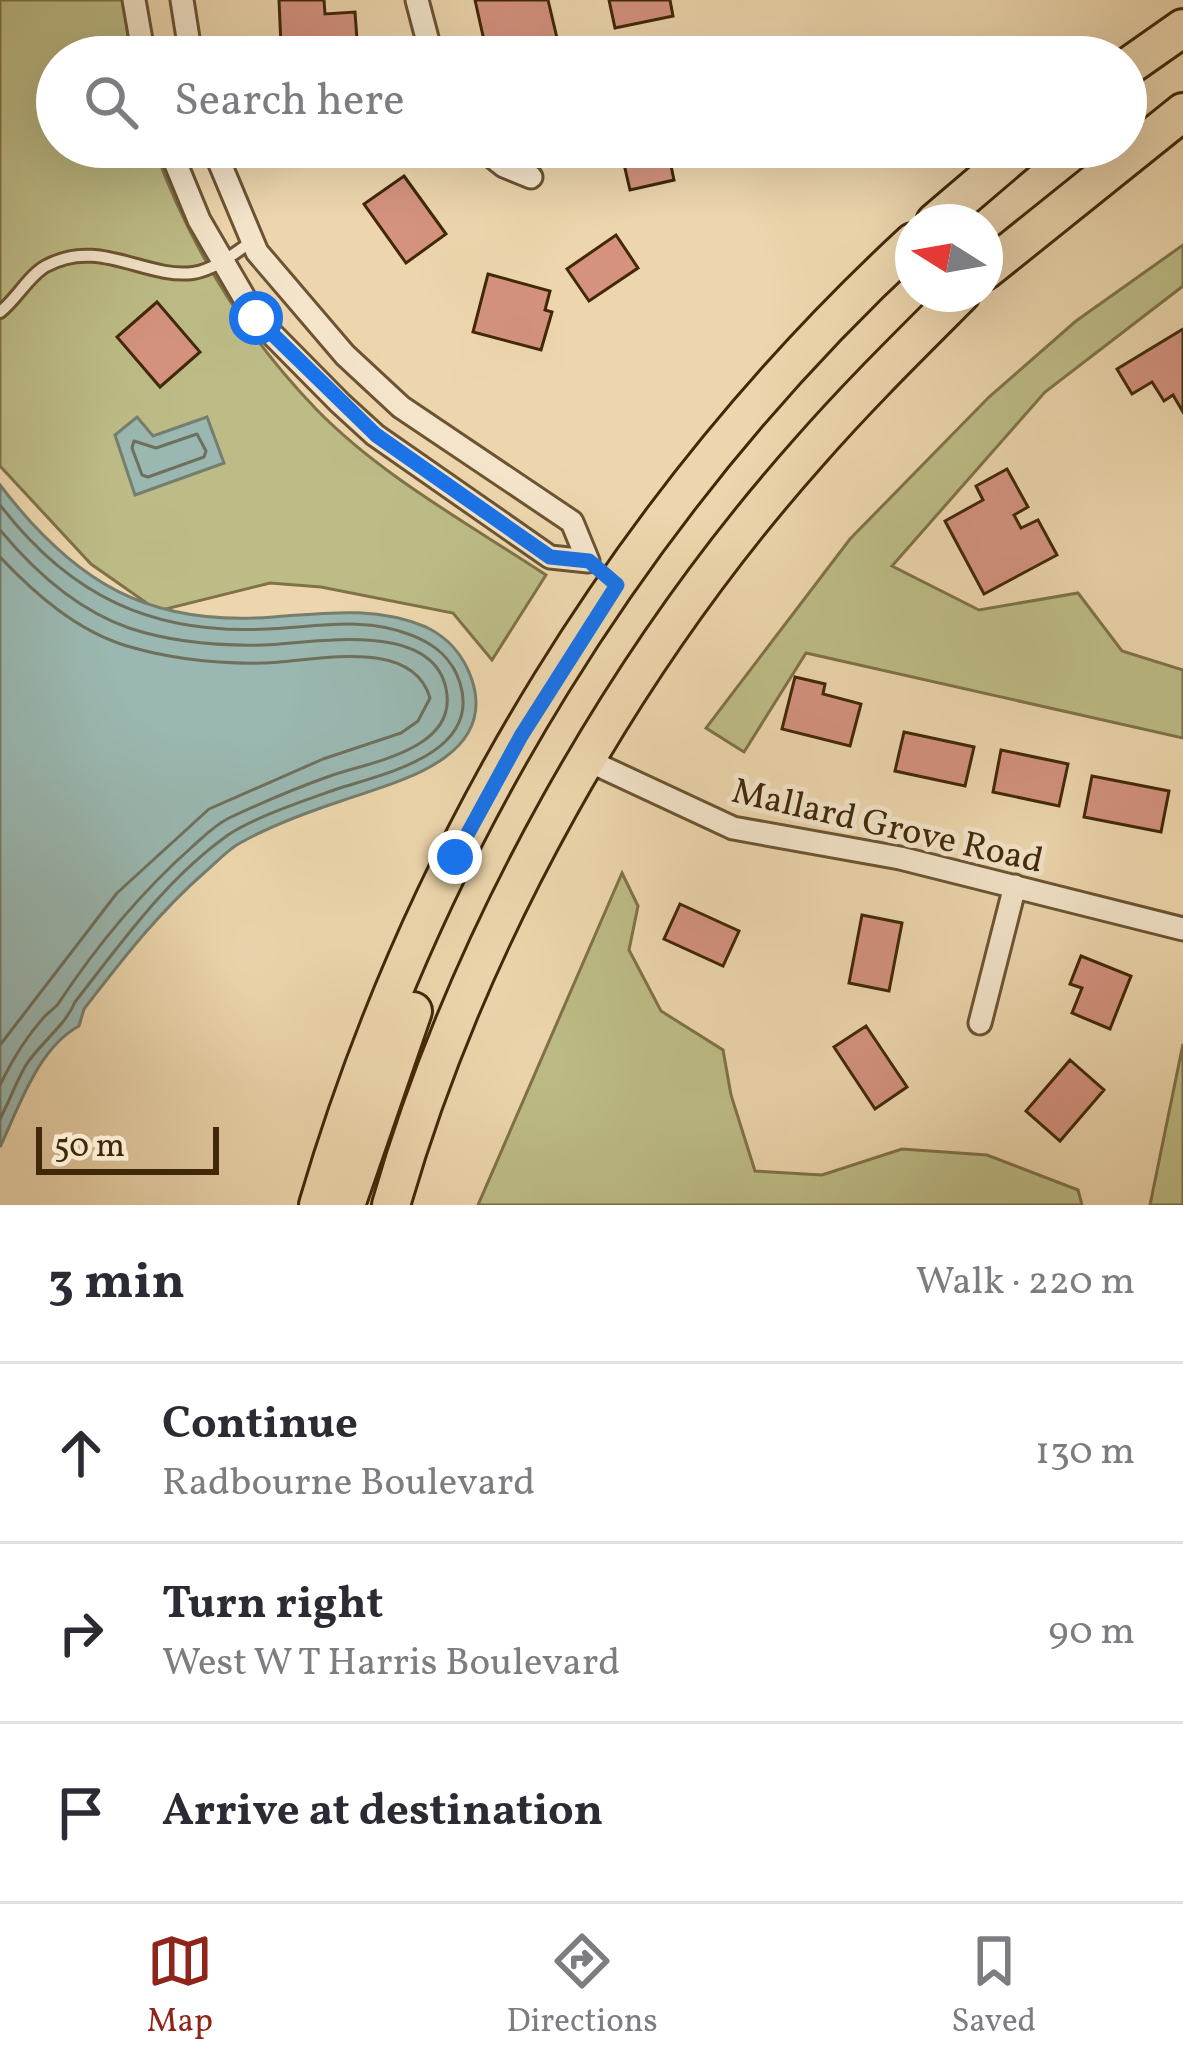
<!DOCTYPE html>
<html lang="en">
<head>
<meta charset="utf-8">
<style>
  :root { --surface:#fff; --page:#f2f2f3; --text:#2b2b33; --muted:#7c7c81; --line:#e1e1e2; --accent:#8f2418 }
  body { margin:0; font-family:Vollkorn,serif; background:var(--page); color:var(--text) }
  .compass { position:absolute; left:895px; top:204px; width:108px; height:108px; border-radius:50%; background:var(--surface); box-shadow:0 12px 48px #0002; rotate:281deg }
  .scale { position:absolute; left:36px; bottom:30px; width:183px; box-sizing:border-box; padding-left:12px; border:6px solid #412809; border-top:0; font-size:33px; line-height:42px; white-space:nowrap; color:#412809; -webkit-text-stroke:9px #f3e4ca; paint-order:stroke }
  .stop { position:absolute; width:36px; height:36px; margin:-27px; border:9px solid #1a73e8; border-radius:50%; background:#fff }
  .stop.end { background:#1a73e8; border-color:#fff; box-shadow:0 3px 12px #0008 }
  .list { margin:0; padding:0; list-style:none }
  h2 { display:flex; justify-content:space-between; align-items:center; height:156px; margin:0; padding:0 48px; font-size:51px }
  h2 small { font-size:39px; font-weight:400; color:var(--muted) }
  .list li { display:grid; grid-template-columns:78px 1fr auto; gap:36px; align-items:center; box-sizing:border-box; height:180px; padding:0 48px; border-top:3px solid var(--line) }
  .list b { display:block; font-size:45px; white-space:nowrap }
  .list p { margin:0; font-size:39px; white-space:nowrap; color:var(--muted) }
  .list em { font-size:39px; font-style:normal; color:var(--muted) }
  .icon { flex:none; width:66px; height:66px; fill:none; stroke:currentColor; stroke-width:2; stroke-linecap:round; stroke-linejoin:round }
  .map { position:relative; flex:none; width:1183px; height:1205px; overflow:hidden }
  .search { position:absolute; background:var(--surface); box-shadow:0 12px 48px #0002; left:36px; right:36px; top:36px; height:132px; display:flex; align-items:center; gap:30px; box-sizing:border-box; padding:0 42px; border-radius:66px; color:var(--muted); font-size:45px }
  .sheet { height:696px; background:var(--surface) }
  nav { display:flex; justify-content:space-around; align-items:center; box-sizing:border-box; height:168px; border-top:3px solid var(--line); background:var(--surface); font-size:33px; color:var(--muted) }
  nav a { display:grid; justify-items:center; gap:6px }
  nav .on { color:var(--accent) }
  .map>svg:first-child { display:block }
</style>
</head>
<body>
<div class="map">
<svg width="1183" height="1205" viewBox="0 0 1183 1205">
  <rect width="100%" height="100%" fill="#edd6ad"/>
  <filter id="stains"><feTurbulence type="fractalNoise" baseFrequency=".00167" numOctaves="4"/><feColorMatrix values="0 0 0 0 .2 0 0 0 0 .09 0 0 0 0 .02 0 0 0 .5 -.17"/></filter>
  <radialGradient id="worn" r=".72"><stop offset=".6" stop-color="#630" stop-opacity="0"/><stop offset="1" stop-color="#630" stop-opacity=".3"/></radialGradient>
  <path fill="#bdbc86" stroke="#7f7248" stroke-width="3" d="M0 0H123L131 57H57V147H154C189 245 244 334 316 409 381 476 469 524 546 575L492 660 453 613 321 587 270 583 158 611 91 564 0 466Z
    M1183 245V286L1045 392 892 566 979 610 1078 593 1122 651 1183 670V738L806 653 744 752 706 728 850 539 989 397 1076 321Z
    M622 873 638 906 629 950 661 1011 723 1050 731 1095 755 1171 822 1175 902 1149 987 1155 1078 1190 1082 1205H478Z
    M1183 1044V1205H1150Z"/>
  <path fill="#9ab8b1" stroke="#767e6e" stroke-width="3" d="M137 417 153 436 207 417 224 463 135 495 115 435Z
    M0 485C74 582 148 627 273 617 327 613 375 606 426 627 449 638 464 656 472 680 498 760 392 783 341 801 308 812 270 826 240 843 227 850 216 863 205 872 158 913 122 960 84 1009L79 1026C38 1048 19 1107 0 1147Z"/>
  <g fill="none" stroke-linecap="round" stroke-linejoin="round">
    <path stroke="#6e705d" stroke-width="3" d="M197 434 206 451 204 457 148 477 142 475 132 448 134 441 156 448Z
      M0 505C70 596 152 635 267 629 316 627 364 616 411 635 435 644 452 658 460 683 482 754 383 774 337 789 306 800 255 817 228 835 166 879 121 943 75 1002 65 1026 41 1042 26 1065 16 1082 9 1102 0 1119
      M0 530C34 571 77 610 129 628 171 642 221 646 264 645 314 643 439 618 447 695 453 751 366 763 330 776 296 788 261 803 229 818 215 825 204 836 193 846 140 893 97 945 58 1004 56 1007 47 1014 45 1016 26 1037 12 1060 0 1085
      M0 557C35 594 77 631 127 646 171 659 219 664 264 663 311 662 412 635 430 698L418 721 401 733 323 759 209 809 117 893 0 1045"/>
  </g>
  <path fill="#d4927f" stroke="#412809" stroke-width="3" d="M279 0H324L325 14 355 12 357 40 281 45Z
    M475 0H548L557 38 487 54Z
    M609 0H670L673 16 615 28Z
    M620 147H667L674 180 630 190Z
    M404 176 446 234 406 263 364 204Z
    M616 235 638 268 589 301 567 269Z
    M488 274 550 291 545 310 552 312 541 350 473 332Z
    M157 302 200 352 160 387 117 337Z
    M1183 329V412L1173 395 1164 401 1152 382 1132 394 1117 369Z
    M1007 469 1028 507 1014 515 1021 528 1038 520 1057 555 984 594 945 521 983 500 976 486Z
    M795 677 825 684 823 694 861 704 850 746 782 729Z
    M904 732 974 747 965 786 895 771Z
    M1001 750 1068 764 1059 806 993 792Z
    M1092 776 1169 791 1161 832 1084 817Z
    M680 904 739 931 723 966 664 939Z
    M862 915 902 923 889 991 849 983Z
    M1081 956 1131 976 1110 1029 1072 1013 1082 988 1070 984Z
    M866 1026 907 1087 875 1109 834 1047Z
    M1070 1060 1104 1090 1060 1141 1026 1111Z"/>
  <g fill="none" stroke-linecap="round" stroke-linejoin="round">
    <g stroke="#6c5432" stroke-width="16">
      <path id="service" d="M0 312C16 300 29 275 46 266 99 237 145 279 193 273 214 270 235 253 251 242"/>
    </g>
    <g stroke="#6c5432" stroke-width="27">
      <path id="minor" d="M134 0 144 57
        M182 0 191 57
        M417 0 432 57
        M169 147 199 220 256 318 340 403 375 435 550 557 588 561 572 522 401 407 345 355 257 252 213 147
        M480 147 504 166 531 177
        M587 760 733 828 900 858 1183 929
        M980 1023 1015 886"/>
    </g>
    <g stroke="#412809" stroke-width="42">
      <path id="primary" d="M1126 68 1183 28
        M935 222 1023 147
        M985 271 1183 112
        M318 1205C425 841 634 500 913 242
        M346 1205 413 1011
        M391 1205C468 937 624 660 809 452 857 397 909 346 961 294"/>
    </g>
    <use href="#service" stroke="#f3e4ca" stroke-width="10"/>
    <use href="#minor" stroke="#f3e4ca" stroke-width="21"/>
    <use href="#primary" stroke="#edd6ad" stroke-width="36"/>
  </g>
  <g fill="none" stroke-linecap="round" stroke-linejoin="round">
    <path stroke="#1a73e8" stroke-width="15" d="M256 318 376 435 550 557 589 561 617 585 521 736 455 857"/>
  </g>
  <g text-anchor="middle" stroke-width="10" stroke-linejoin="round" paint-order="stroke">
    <g font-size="36" fill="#412809" stroke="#f3e4ca">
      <text transform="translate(888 824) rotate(13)" y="13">Mallard Grove Road</text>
    </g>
  </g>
  <rect width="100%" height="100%" filter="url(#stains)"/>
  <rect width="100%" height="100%" fill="url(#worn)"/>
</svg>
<svg class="compass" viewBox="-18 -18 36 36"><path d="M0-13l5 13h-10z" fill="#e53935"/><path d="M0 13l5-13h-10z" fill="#7c7c81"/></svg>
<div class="scale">50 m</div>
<div class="stop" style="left:256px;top:318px"></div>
<div class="stop end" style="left:455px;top:857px"></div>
<div class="search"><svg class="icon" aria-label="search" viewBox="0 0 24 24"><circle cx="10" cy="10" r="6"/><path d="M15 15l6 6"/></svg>Search here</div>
</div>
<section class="sheet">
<h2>3 min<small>Walk · 220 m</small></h2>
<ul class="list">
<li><svg class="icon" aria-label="ahead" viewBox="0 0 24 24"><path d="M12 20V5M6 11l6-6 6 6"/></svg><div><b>Continue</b><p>Radbourne Boulevard</p></div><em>130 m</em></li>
<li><svg class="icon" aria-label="right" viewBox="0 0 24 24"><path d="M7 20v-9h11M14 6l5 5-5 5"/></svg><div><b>Turn right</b><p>West W T Harris Boulevard</p></div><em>90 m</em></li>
<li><svg class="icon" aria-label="arrive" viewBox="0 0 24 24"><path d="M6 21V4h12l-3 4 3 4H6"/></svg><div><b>Arrive at destination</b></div></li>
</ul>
</section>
<nav>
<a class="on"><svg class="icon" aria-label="map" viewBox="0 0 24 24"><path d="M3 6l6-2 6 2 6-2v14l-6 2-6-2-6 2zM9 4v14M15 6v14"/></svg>Map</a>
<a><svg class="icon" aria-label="directions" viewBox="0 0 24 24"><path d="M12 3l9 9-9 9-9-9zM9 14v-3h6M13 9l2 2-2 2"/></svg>Directions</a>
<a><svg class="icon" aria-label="saved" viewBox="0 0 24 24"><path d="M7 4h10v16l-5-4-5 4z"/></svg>Saved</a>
</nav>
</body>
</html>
